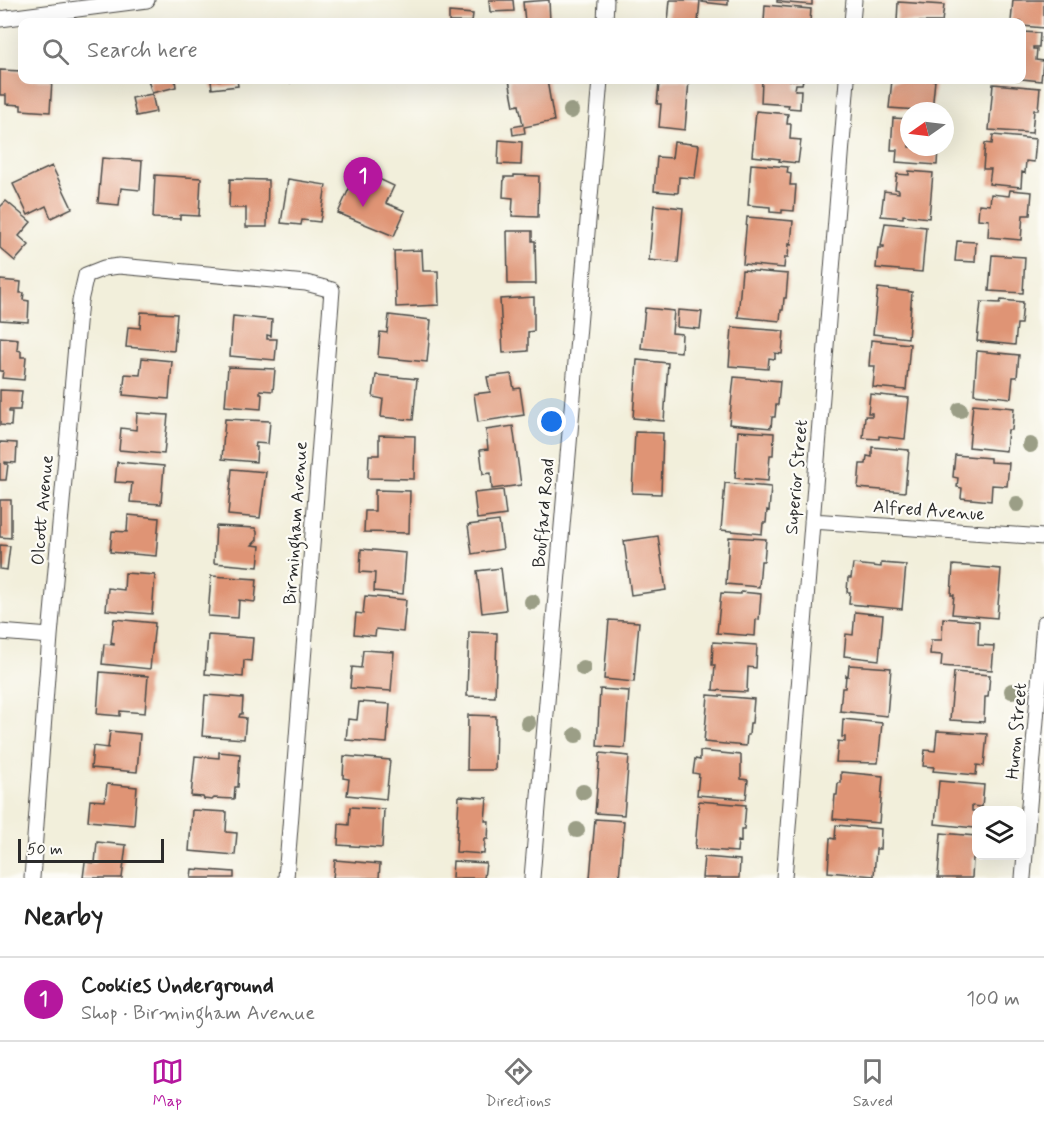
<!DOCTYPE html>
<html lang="en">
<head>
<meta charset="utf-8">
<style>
  :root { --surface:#fff; --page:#f6f6f6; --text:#222; --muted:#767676; --line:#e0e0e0; --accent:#b5179e }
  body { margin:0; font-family:Mynerve,sans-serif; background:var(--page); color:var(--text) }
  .controls { position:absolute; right:18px; bottom:18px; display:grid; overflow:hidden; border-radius:12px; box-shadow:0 6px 24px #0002 }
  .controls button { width:54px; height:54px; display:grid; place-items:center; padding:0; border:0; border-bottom:2px solid var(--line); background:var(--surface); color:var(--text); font:30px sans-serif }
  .compass { position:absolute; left:900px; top:102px; width:54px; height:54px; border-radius:50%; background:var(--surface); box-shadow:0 6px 24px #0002; rotate:256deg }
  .scale { position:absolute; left:18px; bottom:15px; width:146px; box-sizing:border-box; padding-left:6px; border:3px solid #2b2b2b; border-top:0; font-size:16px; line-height:21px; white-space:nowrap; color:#2b2b2b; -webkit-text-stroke:4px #fdfcf7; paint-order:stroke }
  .you { position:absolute; left:552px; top:422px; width:21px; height:21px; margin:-15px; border:4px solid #fff; border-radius:50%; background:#1a73e8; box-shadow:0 0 0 9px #1a73e833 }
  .badge { display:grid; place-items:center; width:39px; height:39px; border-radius:50%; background:var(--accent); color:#fff; font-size:20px; font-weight:700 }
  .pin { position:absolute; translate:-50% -50px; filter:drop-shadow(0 2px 3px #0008) }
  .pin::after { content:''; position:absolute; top:32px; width:21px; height:18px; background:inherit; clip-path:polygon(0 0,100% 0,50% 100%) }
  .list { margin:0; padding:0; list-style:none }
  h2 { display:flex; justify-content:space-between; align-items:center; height:78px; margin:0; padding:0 24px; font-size:26px }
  h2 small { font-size:20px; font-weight:400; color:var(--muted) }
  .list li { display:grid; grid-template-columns:39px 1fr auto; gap:18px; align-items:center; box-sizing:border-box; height:84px; padding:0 24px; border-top:2px solid var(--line) }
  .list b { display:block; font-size:22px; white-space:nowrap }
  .list p { margin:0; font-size:20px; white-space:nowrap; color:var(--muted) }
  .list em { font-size:20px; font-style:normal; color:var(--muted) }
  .icon { flex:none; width:33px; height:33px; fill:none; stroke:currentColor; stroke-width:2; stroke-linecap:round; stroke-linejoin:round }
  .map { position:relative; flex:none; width:1044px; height:878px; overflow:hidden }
  .search { position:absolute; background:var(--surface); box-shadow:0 6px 24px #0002; left:18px; right:18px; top:18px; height:66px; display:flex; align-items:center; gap:15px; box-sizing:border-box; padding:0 21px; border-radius:12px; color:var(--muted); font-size:22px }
  .sheet { height:162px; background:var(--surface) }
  nav { display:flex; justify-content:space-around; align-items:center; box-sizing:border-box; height:84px; border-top:2px solid var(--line); background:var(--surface); font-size:16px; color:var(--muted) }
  nav a { display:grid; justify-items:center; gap:3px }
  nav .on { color:var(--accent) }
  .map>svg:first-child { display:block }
</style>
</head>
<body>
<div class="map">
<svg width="1044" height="878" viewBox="0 0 1044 878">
  <rect width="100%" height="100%" fill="#fdfcf7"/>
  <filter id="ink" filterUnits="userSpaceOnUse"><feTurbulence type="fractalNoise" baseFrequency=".0167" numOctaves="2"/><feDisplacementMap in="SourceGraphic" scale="12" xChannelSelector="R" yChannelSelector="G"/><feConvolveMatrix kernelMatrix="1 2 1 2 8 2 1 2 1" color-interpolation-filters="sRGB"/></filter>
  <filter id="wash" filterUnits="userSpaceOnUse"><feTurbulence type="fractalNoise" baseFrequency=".008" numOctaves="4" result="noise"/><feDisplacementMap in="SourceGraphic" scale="24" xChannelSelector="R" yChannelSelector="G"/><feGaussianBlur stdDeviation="1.35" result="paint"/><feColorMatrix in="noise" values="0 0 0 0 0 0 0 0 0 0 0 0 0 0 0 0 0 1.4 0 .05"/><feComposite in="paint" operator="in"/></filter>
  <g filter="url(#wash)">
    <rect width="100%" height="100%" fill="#f2efdb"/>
    <g id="blocks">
      <path fill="#df9474" d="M489 0H513L514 11 490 12Z
        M549 0 550 22H525L523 2Z
        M670 0H700L698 22H668Z
        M702 0H728V5L702 2Z
        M777 0H812V5L777 2Z
        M1013 0H1044V28L1022 26V22H1011Z
        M898 2 944 5 942 22H897Z
        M765 5 811 9 810 22H764Z
        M449 12 473 14 472 22H449Z
        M1022 32 1040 33 1039 47H1033V49H1037L1036 60 1043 61 1041 81 1022 79Z
        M0 70 22 71V80H52L50 112 21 110V105L6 104V95H0Z
        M148 80H175L176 87 152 93Z
        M211 80H237L238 86 212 89Z
        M252 80H290V83L252 82Z
        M509 80H547L554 121 524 127 525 133 513 135 512 127 523 125 519 105 514 106Z
        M663 80H689L685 130 659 127 661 104H657L659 83H663Z
        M762 80H803L802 84H796L795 90H801L800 109 788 108 789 105 761 103Z
        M892 80H935L932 111 889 108Z
        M993 84 1040 88 1038 110H1034L1032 133 989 130Z
        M152 94 156 112 136 116 132 98Z
        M756 111 788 114 787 124H791L790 139 801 140 798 163 779 161 780 159 752 156Z
        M893 118 909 119V147H938L937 165 896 162 897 150H891Z
        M993 135 1036 139 1034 162 1026 161 1025 173 1022 172 1021 187 989 184 991 169H983L985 143 992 144Z
        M499 140 522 142 521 165 498 164Z
        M674 142 699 145 695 178 679 177 678 193 654 191 657 157 672 158Z
        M102 158 142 161 140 190 121 188 119 205 98 203Z
        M751 164 788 167 787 173 791 174 790 185H796L794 211 782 210V213L770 212V207L748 205Z
        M52 166 72 208 51 218 46 206 28 215 13 184Z
        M358 169 394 186 386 203 405 211 394 236 338 213Z
        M909 171 933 173 929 218 903 215V218L881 216 884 191 899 193V190L895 189 897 174 909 175Z
        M155 175 201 178 199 216 180 215V219L153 218Z
        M514 175 539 176 538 217 512 216 513 198 503 197 504 177H514Z
        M230 179 268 180 267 227H246V208H229Z
        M288 179 326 185 320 222 302 220 301 225 281 223Z
        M1010 190 1032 192 1030 215H1023L1021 240 988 237 989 220 978 219 979 204 990 205 991 194 1009 196Z
        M6 201 31 222 19 236 29 245 15 261 0 248V207Z
        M654 205 683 208 678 263 649 260Z
        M747 217 793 221 791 245 789 244 788 257H785L784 268 743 264Z
        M885 223 926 227 922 272 876 268 878 248H884V246H881Z
        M507 231H532V241H535L536 284H508Z
        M957 241 976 242 975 262 955 261Z
        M422 250 423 271H438L439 305 396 307 394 251Z
        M992 255 1025 257 1023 293 989 291Z
        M742 270 788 274 786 298H784L783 310H781L780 321 738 317Z
        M0 280 21 282 20 293H24L23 300 29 301 28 322 0 320Z
        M878 288 912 292 908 338 873 334Z
        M534 297V331L528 332V351L503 353 500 299Z
        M1001 300 1023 302 1021 324H1017L1015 345 977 341 981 302 1000 303Z
        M645 308 674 311 672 333 682 334 681 352 641 348Z
        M678 310 702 312 700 329 677 327Z
        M141 312 177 314 174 351 126 347 128 327 140 328Z
        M389 315 431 320 427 362 378 357 380 332 387 333Z
        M233 316 272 320 271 336 267 335V339H277L275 360 230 356Z
        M732 327 784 331 782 354 775 353V359L769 358 768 369 729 366Z
        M0 337 18 339 17 350 21 351V357H26L24 380 2 378 3 371H0Z
        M871 340 910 344 906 390 873 387 875 366H869Z
        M977 351 1019 355 1017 377H1013L1011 398 974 394Z
        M142 358 172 361 169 399 123 395 125 374 140 375Z
        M637 360 668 363 664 421 633 418Z
        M228 367 275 369 273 391 260 390V394H262L261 409 225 406Z
        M511 374 514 389 520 388 524 415 478 422 474 394 490 392 487 377Z
        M376 375 417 379 413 420 381 417 383 399 373 397Z
        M734 377 780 381 778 405H776L775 417H772L771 428 729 424Z
        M0 390 22 391 20 410H9V412H12L11 426 0 425Z
        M870 394 909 398 905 439 879 436V439L863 438 865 416H872V413H868Z
        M973 404 1014 408 1012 430H1008L1006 451 969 447Z
        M137 413 168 415 164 454 119 450 121 428 136 430Z
        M225 419 270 421 268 444 256 443 255 447H257L256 462 222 459Z
        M513 426 521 485 492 489 491 473 483 474 480 450 488 449 486 430Z
        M738 431 774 433 773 455H770L768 481 735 478Z
        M635 432 663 433 661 494 632 493Z
        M379 435 415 436 414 479 368 478 369 455H379Z
        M0 442 17 443 16 463 5 462V464H8L6 480H0Z
        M872 447 909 450 905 492 858 488 860 464H866L867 456 872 457Z
        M955 455 990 458V462L1009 463 1007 486 992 485 991 501 961 498 962 488 957 487 958 478 953 477Z
        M117 462 164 466 161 504 130 502 132 483 115 482Z
        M232 469 266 472 260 518 228 515Z
        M725 483 771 487 769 511 767 510 766 523H763L762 534 721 530Z
        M375 490 410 491 409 533 364 532 365 511H375Z
        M503 490 506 515 477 519 474 493Z
        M0 500H11V538L0 537Z
        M128 515 159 518 156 556 110 552 112 531 127 532Z
        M499 521 503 549 472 554 468 525Z
        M216 526 255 528 257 532V540L252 545 260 546 258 567 214 563Z
        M658 536 666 590 631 595 624 541Z
        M729 537 766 539 764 561H761L759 587 726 584Z
        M0 545 10 546 7 570 0 569Z
        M361 549 406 553 403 594 374 591 375 573 360 572Z
        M881 563 906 565 902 609 849 604 850 592H847L848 578H851L853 564 881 567Z
        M953 565 1001 569 997 618 952 614 954 595H951Z
        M501 568 506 610 482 613 477 571Z
        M125 573 155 575 152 614 106 610 108 588 124 590Z
        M211 576 257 579 255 602 239 600 238 618 208 616Z
        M741 592 761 594 759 620 756 619 755 636 717 633 721 593 741 594Z
        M365 596 406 600 403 632 376 629 375 636 354 634 356 613 363 614Z
        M855 612 883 615 879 660 844 656 846 634 853 635Z
        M943 618 979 621 978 645 994 646 992 670 941 666 942 655 930 654 931 640H942Z
        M114 619 155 623 150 669 102 664 104 644 114 645V643L111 642Z
        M609 620 639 622 634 682 604 679Z
        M469 632 497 633 495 697 467 696Z
        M208 635 253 638 251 661 244 660 243 677 205 674Z
        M713 642 757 645 756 668 748 667 747 692 713 690 715 665H712Z
        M363 650 394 652 391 691 350 688 352 667 361 668Z
        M849 665 891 668 887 716 840 711 842 688H845L846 675 848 676Z
        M100 672 148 676 145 713 120 711V716L97 714Z
        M954 672 990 675 988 697H985L984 722 950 720Z
        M600 689 629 691 625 748 597 746Z
        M205 695 243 698 242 714H240L239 717 246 718 244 739 202 736Z
        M708 695 754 699 752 723H750L749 735H747L746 746 704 742Z
        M359 702 390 704 387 743 346 740 348 719 357 720Z
        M468 715 496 716 495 770H467Z
        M843 719 882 723 878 763 836 762 838 741 845 742V737H842Z
        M110 731 140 734 137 772 91 768 93 746 108 748Z
        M937 731 987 734 984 766 977 765 976 775 933 771 934 767 923 766 925 750 935 751Z
        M700 751 741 755V779L748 780 746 799 697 795 699 774 693 773 695 759 700 760Z
        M219 752 240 754 238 787H235L234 799 214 798 212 800 204 799 203 797 191 796 195 756 219 758Z
        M600 753 629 756 624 815 595 813Z
        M344 756 390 760 386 799 347 795 349 779 343 778Z
        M841 772 883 776 879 823 833 819 835 795H837L838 783H841Z
        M939 781 984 785 982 807 972 806V811H976L975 828 935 824Z
        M107 784 137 787 134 825 88 821 90 800 105 801Z
        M459 796 487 798 485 821H489L488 839H485L484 854 456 852Z
        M699 801 746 805 744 829H741V842L738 841 737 852 695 849Z
        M350 807 384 809 382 848 338 845 339 824 349 825Z
        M192 810 227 812 226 832 237 833 235 855 189 851Z
        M595 819 624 821 619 878H590Z
        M836 825 881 829 880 849H876L874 876 828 872 830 838 835 839Z
        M941 833 976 836V858H973L972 878H938Z
        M97 842 126 845 122 878H83L85 862 95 863Z
        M704 857 740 860 739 878H702Z
        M335 860 380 864 379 878H333Z
        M453 861 486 863 484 878H452Z
        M192 869 234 872V878H191Z"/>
    </g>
  </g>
  <g filter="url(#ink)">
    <use href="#blocks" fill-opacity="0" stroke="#494845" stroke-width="1.5"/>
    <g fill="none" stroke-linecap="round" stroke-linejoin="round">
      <g stroke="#494845" stroke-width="17">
        <path id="minor" d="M0 19 147 0
          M605 22 606 0
          M852 22 854 0
          M812 521 1044 537
          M0 632 50 636
          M32 878 50 636 80 301 86 275 104 268 119 266 306 283 332 290 286 878
          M532 878 600 80
          M784 878 847 80
          M1023 878 1044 623"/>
      </g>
      <use href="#minor" stroke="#fff" stroke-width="15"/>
    </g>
    <g fill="#9b9e86">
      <circle cx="571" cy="111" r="8"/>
      <circle cx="960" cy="410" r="8"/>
      <circle cx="1030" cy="445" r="8"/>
      <circle cx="1017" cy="504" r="8"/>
      <circle cx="532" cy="602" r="8"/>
      <circle cx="583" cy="668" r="8"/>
      <circle cx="1012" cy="691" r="8"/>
      <circle cx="528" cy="723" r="8"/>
      <circle cx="576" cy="735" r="8"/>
      <circle cx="583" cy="792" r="8"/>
      <circle cx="577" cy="830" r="8"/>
    </g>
  </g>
  <g text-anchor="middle" stroke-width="4.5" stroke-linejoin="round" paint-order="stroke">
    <g font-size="18" fill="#2b2b2b" stroke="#fdfcf7">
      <text transform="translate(796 477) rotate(-85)" y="6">Superior Street</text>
      <text transform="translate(42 510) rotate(-85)" y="6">Olcott Avenue</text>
      <text transform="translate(929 510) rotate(4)" y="6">Alfred Avenue</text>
      <text transform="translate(543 513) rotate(-85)" y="6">Bouffard Road</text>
      <text transform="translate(295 523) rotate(-86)" y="6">Birmingham Avenue</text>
      <text transform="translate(1016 731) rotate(-85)" y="6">Huron Street</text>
    </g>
  </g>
</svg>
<div class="controls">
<button><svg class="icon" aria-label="layers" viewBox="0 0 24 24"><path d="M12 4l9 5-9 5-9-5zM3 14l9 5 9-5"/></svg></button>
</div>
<svg class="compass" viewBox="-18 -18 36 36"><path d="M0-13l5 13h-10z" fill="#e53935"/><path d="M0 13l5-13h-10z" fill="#767676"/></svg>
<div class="scale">50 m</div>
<div class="you"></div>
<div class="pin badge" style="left:363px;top:207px">1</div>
<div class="search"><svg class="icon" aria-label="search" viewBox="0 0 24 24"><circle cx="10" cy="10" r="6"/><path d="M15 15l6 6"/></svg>Search here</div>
</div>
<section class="sheet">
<h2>Nearby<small></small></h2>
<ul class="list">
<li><span class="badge">1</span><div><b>Cookies Underground</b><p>Shop · Birmingham Avenue</p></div><em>100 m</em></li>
</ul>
</section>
<nav>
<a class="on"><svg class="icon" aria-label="map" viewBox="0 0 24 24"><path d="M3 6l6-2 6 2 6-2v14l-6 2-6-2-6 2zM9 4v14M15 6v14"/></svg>Map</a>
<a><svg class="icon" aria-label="directions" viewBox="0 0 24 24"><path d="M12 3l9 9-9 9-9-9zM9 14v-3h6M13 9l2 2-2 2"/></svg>Directions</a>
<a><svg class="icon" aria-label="saved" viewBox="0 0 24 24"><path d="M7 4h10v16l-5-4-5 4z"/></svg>Saved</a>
</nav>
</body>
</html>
